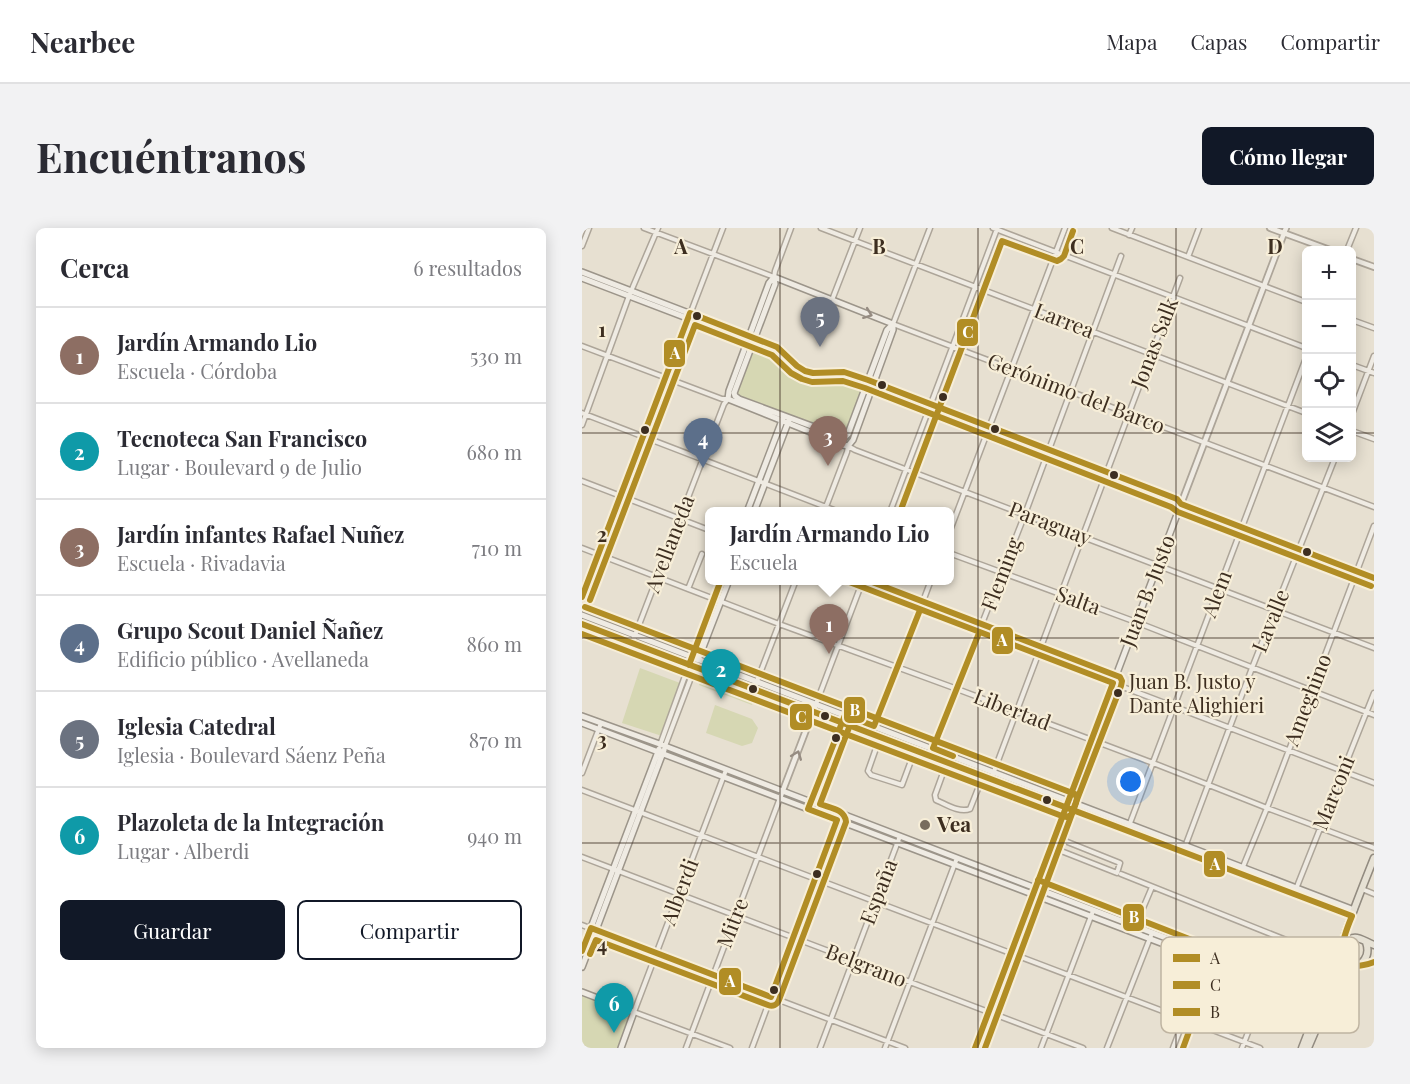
<!DOCTYPE html>
<html lang="es">
<head>
<meta charset="utf-8">
<style>
  :root { --surface:#fff; --page:#f2f2f3; --text:#2b2b33; --muted:#7c7c81; --line:#e1e1e2; --accent:#111827 }
  body { margin:0; font-family:"Playfair Display",serif; background:var(--page); color:var(--text) }
  .controls { position:absolute; right:18px; top:18px; display:grid; overflow:hidden; border-radius:9px; box-shadow:0 3px 15px #0003 }
  .controls button { width:54px; height:54px; display:grid; place-items:center; padding:0; border:0; border-bottom:2px solid var(--line); background:var(--surface); color:var(--text); font:30px sans-serif }
  .you { position:absolute; left:549px; top:554px; width:21px; height:21px; margin:-15px; border:4px solid #fff; border-radius:50%; background:#1a73e8; box-shadow:0 0 0 9px #1a73e833 }
  .badge { display:grid; place-items:center; width:39px; height:39px; border-radius:50%; background:var(--accent); color:#fff; font-size:20px; font-weight:700 }
  .pin { position:absolute; translate:-50% -50px; filter:drop-shadow(0 2px 3px #0008) }
  .pin::after { content:''; position:absolute; top:32px; width:21px; height:18px; background:inherit; clip-path:polygon(0 0,100% 0,50% 100%) }
  .popup { position:absolute; left:123px; top:279px; width:249px; height:78px; box-sizing:border-box; display:grid; place-content:center; border-radius:9px; background:var(--surface); filter:drop-shadow(0 2px 4px #0005); font-size:20px; white-space:nowrap; color:var(--muted) }
  .popup b { font-size:22px; color:var(--text) }
  .popup::after { content:''; position:absolute; left:50%; top:100%; margin-left:-12px; border:12px solid transparent; border-top-color:var(--surface) }
  .list { margin:0; padding:0; list-style:none }
  h2 { display:flex; justify-content:space-between; align-items:center; height:78px; margin:0; padding:0 24px; font-size:26px }
  h2 small { font-size:20px; font-weight:400; color:var(--muted) }
  .list li { display:grid; grid-template-columns:39px 1fr auto; gap:18px; align-items:center; box-sizing:border-box; height:96px; padding:0 24px; border-top:2px solid var(--line) }
  .list b { display:block; font-size:22px; white-space:nowrap }
  .list p { margin:0; font-size:20px; white-space:nowrap; color:var(--muted) }
  .list em { font-size:20px; font-style:normal; color:var(--muted) }
  .actions { display:flex; gap:12px; padding:18px 24px }
  .actions a { flex:1; padding:14px 0; border:2px solid var(--accent); border-radius:9px; text-align:center; font-size:21px; color:var(--accent) }
  .actions .main { background:var(--accent); color:#fff }
  .icon { flex:none; width:33px; height:33px; fill:none; stroke:currentColor; stroke-width:2; stroke-linecap:round; stroke-linejoin:round }
  .map { position:relative; flex:none; width:792px; height:820px; overflow:hidden; border-radius:9px }
  header { display:flex; align-items:center; gap:36px; box-sizing:border-box; height:84px; padding:0 30px; background:var(--surface); border-bottom:2px solid var(--line) }
  header strong { font-size:28px }
  nav { display:flex; gap:33px; margin-inline-start:auto; font-size:21px }
  .intro { display:flex; align-items:center; justify-content:space-between; box-sizing:border-box; height:144px; padding:0 36px }
  h1 { margin:0; font-size:42px }
  .button { padding:15px 27px; border-radius:9px; background:var(--accent); color:#fff; font-size:21px; font-weight:700 }
  main { display:flex; gap:36px; padding:0 36px }
  aside { flex:1; background:var(--surface); border-radius:9px; box-shadow:0 3px 15px #0003 }
  .map>svg:first-child { display:block }
</style>
</head>
<body>
<header>
<strong>Nearbee</strong>
<nav><a>Mapa</a><a>Capas</a><a>Compartir</a></nav>
</header>
<div class="intro"><h1>Encuéntranos</h1><a class="button">Cómo llegar</a></div>
<main>
<aside>
<h2>Cerca<small>6 resultados</small></h2>
<ul class="list">
<li><span class="badge" style="background:#8d6e63">1</span><div><b>Jardín Armando Lio</b><p>Escuela · Córdoba</p></div><em>530 m</em></li>
<li><span class="badge" style="background:#0f9aa8">2</span><div><b>Tecnoteca San Francisco</b><p>Lugar · Boulevard 9 de Julio</p></div><em>680 m</em></li>
<li><span class="badge" style="background:#8d6e63">3</span><div><b>Jardín infantes Rafael Nuñez</b><p>Escuela · Rivadavia</p></div><em>710 m</em></li>
<li><span class="badge" style="background:#5c6f8a">4</span><div><b>Grupo Scout Daniel Ñañez</b><p>Edificio público · Avellaneda</p></div><em>860 m</em></li>
<li><span class="badge" style="background:#6b7280">5</span><div><b>Iglesia Catedral</b><p>Iglesia · Boulevard Sáenz Peña</p></div><em>870 m</em></li>
<li><span class="badge" style="background:#0f9aa8">6</span><div><b>Plazoleta de la Integración</b><p>Lugar · Alberdi</p></div><em>940 m</em></li>
</ul>
<div class="actions"><a class="main">Guardar</a><a>Compartir</a></div>
</aside>
<div class="map">
<svg width="792" height="820" viewBox="0 0 792 820">
  <rect width="100%" height="100%" fill="#e7e0d1"/>
  <path fill="#d6d7b3" d="M171 116 195 124 223 143 255 145 284 158 264 209 153 168Z
    M58 440 98 455 80 508 40 495Z
    M121 446 174 466 170 477 117 457Z
    M133 477 170 491 176 500 170 515 160 518 124 505Z
    M0 764 52 784 39 820H0Z"/>
  <g fill="none" stroke-linecap="round" stroke-linejoin="round">
    <g stroke="#ada599" stroke-width="7">
      <path id="minor" d="M62 0 192 49 193 43 209 0
        M239 0 724 185
        M348 0 311 96 792 279
        M411 0 724 120
        M530 0 724 74
        M547 7 550 0
        M0 18 7 0
        M765 22 774 0
        M606 29 617 0
        M250 72 278 0
        M770 92 792 100
        M0 118 140 171H146L142 176 50 415
        M770 137 792 145
        M0 185 257 284
        M770 186 792 128
        M0 197 47 68 76 0
        M770 203 792 211
        M0 253 127 302
        M242 284 265 224 266 218 273 222 792 420
        M308 284 415 1
        M367 305 483 0
        M0 320 197 396 375 461 571 535 685 580 792 620
        M367 325 554 394 792 487
        M261 352 792 555
        M106 361 120 326
        M0 369 141 0
        M172 461 214 352
        M234 476 281 352
        M289 506 316 440 349 352
        M298 509 286 543 289 547 320 557 333 522
        M78 517 107 437
        M83 518 113 439
        M348 528 443 286 539 28
        M365 534 353 567 354 572 356 573C365 577 378 585 388 581L401 548
        M144 542 52 784 148 820
        M0 545 19 495
        M411 546 598 50
        M0 562 678 820
        M545 603 724 130
        M469 619 535 645 538 635 483 613 470 614
        M601 624 670 440 753 230
        M0 629 501 820
        M539 646 754 732
        M658 646 685 580 792 298
        M780 661 792 666
        M712 666 792 465
        M0 697 323 820
        M553 699 570 659
        M104 820 198 570
        M170 820 257 586
        M238 820 318 608
        M303 820 375 630
        M459 820 511 683
        M525 820 570 705
        M591 820 625 731
        M660 820 687 750"/>
    </g>
    <g stroke="#ada599" stroke-width="8">
      <path id="tertiary" d="M688 0 748 22
        M770 31 792 39
        M599 276 704 0
        M198 570 234 476
        M226 581 263 487"/>
    </g>
    <g stroke="#9c958a" stroke-width="8">
      <path id="secondary" d="M0 44 195 119 215 138 223 143 231 145 262 144 286 152 595 271 599 276 792 350
        M192 49 311 96
        M0 50 202 127
        M255 145 263 150 290 161 593 277 599 276
        M153 168 152 165 193 56 192 49
        M153 168 157 171 262 210
        M146 171 147 163 187 55 192 49
        M146 171 261 217 266 218
        M262 210 266 206 305 102 311 96
        M266 218 271 212 311 102V96
        M165 284 201 190
        M172 284 207 192
        M0 387 772 682
        M0 396 770 688
        M110 430 139 352
        M116 432 147 352
        M0 488 83 518 730 766 740 764 743 759
        M0 495 737 775 743 772 748 762
        M0 723 77 521
        M0 739 82 522
        M0 764 52 784 39 820
        M393 820 599 276"/>
    </g>
    <g stroke="#928b80" stroke-width="9">
      <path id="primary" d="M761 716C773 704 779 712 792 717
        M774 739C766 738 759 734 758 725 758 719 762 712 763 706 772 680 782 655 792 630
        M720 820 757 724
        M726 820 755 752C766 739 792 738 784 714"/>
    </g>
    <use href="#minor" stroke="#efebe3" stroke-width="4"/>
    <use href="#tertiary" stroke="#efebe3" stroke-width="4.5"/>
    <use href="#secondary" stroke="#efebe3" stroke-width="5"/>
    <use href="#primary" stroke="#e6e1d4" stroke-width="6"/>
    <g stroke="#f7eed8" stroke-width="10">
      <path id="bus-1" d="M262 352 531 455 393 820
        M0 369 108 85 195 119 215 138 223 143 231 145 262 144 286 152 595 271 599 276 792 350
        M0 396 770 688C759 714 747 750 792 734
        M107 437 139 352
        M371 528 351 520 397 405
        M0 723 9 700 189 769 255 592 226 581 263 487 292 498 338 382"/>
    </g>
    <g stroke="#f7eed8" stroke-width="10">
      <path id="bus-2" d="M318 284 420 13 475 33 479 31 482 28 491 3
        M8 372 113 97 190 127 209 145 220 151 230 154 261 153 283 160 589 279 596 284 789 358
        M0 406 480 588 485 589 489 587 539 458 540 453 538 449 290 354
        M8 726 14 712 186 777C191 779 195 777 197 772L264 594C263 581 248 580 238 576L268 497"/>
    </g>
    <g stroke="#f7eed8" stroke-width="10">
      <path id="bus-3" d="M3 379 493 566 495 570 494 575 403 820
        M456 652 633 721 635 726 634 730 601 820"/>
    </g>
    <use href="#bus-1" stroke="#b18d25" stroke-width="6"/>
    <use href="#bus-2" stroke="#b18d25" stroke-width="6"/>
    <use href="#bus-3" stroke="#b18d25" stroke-width="6"/>
  </g>
  <defs><path id="oneway-chevron" d="M-2-3.5L2.5 0L-2 3.5" fill="none" stroke-width="1.6" stroke-linecap="round" stroke-linejoin="round" transform="scale(1.5)"/></defs>
  <g stroke="#968c82">
    <use href="#oneway-chevron" transform="translate(286 86) rotate(21)"/>
    <use href="#oneway-chevron" transform="translate(215 527) rotate(-69)"/>
  </g>
  <path fill="none" stroke="#3d2e20" stroke-width="1.5" stroke-opacity="0.55" d="M198 0V820M396 0V820M594 0V820M0 205H724M770 205H792M0 410H792M0 615H792"/>
  <g fill="#3d2e20" stroke="#f7eed8" stroke-width="2">
    <circle cx="115" cy="88" r="5"/>
    <circle cx="300" cy="157" r="5"/>
    <circle cx="361" cy="169" r="5"/>
    <circle cx="413" cy="201" r="5"/>
    <circle cx="63" cy="202" r="5"/>
    <circle cx="532" cy="247" r="5"/>
    <circle cx="725" cy="324" r="5"/>
    <circle cx="171" cy="461" r="5"/>
    <circle cx="536" cy="465" r="5"/>
    <circle cx="243" cy="488" r="5"/>
    <circle cx="254" cy="510" r="5"/>
    <circle cx="465" cy="572" r="5"/>
    <circle cx="235" cy="646" r="5"/>
    <circle cx="192" cy="762" r="5"/>
  </g>
  <circle fill="#786c5e" stroke="#f7eed8" stroke-width="2" cx="343" cy="597" r="6"/>
  <g text-anchor="middle" stroke-width="4.5" stroke-linejoin="round" paint-order="stroke">
    <g font-size="20" fill="#3d2e20" stroke="#f7eed8" text-anchor="start">
      <text x="547" y="461">Juan B. Justo y<tspan x="547" dy="24">Dante Alighieri</tspan></text>
    </g>
    <g font-size="21" fill="#3d2e20" stroke="#f7eed8">
      <text transform="translate(482 93) rotate(21)" y="7">Larrea</text>
      <text transform="translate(573 115) rotate(-69)" y="7">Jonas Salk</text>
      <text transform="translate(494 166) rotate(21)" y="7">Gerónimo del Barco</text>
      <text transform="translate(468 296) rotate(21)" y="7">Paraguay</text>
      <text transform="translate(88 316) rotate(-69)" y="7">Avellaneda</text>
      <text transform="translate(420 346) rotate(-69)" y="7">Fleming</text>
      <text transform="translate(566 363) rotate(-69)" y="7">Juan B. Justo</text>
      <text transform="translate(635 366) rotate(-69)" y="7">Alem</text>
      <text transform="translate(496 373) rotate(20)" y="7">Salta</text>
      <text transform="translate(689 393) rotate(-68)" y="7">Lavalle</text>
      <text transform="translate(726 472) rotate(-69)" y="7">Ameghino</text>
      <text transform="translate(430 482) rotate(21)" y="7">Libertad</text>
      <text transform="translate(752 565) rotate(-68)" y="7">Marconi</text>
      <text transform="translate(98 664) rotate(-69)" y="7">Alberdi</text>
      <text transform="translate(297 664) rotate(-69)" y="7">España</text>
      <text transform="translate(151 695) rotate(-69)" y="7">Mitre</text>
      <text transform="translate(284 738) rotate(21)" y="7">Belgrano</text>
    </g>
    <g font-size="21" font-weight="bold" fill="#3d2e20" stroke="#f7eed8" text-anchor="start">
      <text x="355" y="604">Vea</text>
    </g>
  </g>
  <rect x="579" y="709" width="198" height="96" rx="9" fill="#f7eed8" stroke="#bfb4a1" stroke-width="1.5"/>
  <rect x="591" y="726" width="27" height="8" fill="#b18d25"/>
  <rect x="591" y="753" width="27" height="8" fill="#b18d25"/>
  <rect x="591" y="780" width="27" height="8" fill="#b18d25"/>
  <g font-size="16" fill="#3d2e20">
    <text x="628" y="736">A</text>
    <text x="628" y="763">C</text>
    <text x="628" y="790">B</text>
  </g>
  <g font-size="20" text-anchor="middle" font-weight="bold" fill="#3d2e20" stroke="#f7eed8" stroke-width="4.5" stroke-linejoin="round" paint-order="stroke">
    <text x="99" y="26">A</text>
    <text x="297" y="26">B</text>
    <text x="495" y="26">C</text>
    <text x="693" y="26">D</text>
    <text x="20" y="109">1</text>
    <text x="20" y="314">2</text>
    <text x="20" y="519">3</text>
    <text x="20" y="724">4</text>
  </g>
  <g stroke="#f7eed8" stroke-width="2">
    <rect x="374" y="90" width="23" height="29" rx="6" fill="#b18d25"/>
    <rect x="81" y="111" width="23" height="29" rx="6" fill="#b18d25"/>
    <rect x="409" y="398" width="23" height="29" rx="6" fill="#b18d25"/>
    <rect x="261" y="468" width="23" height="28" rx="6" fill="#b18d25"/>
    <rect x="207" y="475" width="24" height="28" rx="6" fill="#b18d25"/>
    <rect x="621" y="622" width="23" height="28" rx="6" fill="#b18d25"/>
    <rect x="540" y="675" width="23" height="29" rx="6" fill="#b18d25"/>
    <rect x="136" y="739" width="24" height="29" rx="6" fill="#b18d25"/>
  </g>
  <g font-size="16" text-anchor="middle" font-weight="bold" fill="#fff">
    <text x="386" y="110">C</text>
    <text x="93" y="131">A</text>
    <text x="420" y="418">A</text>
    <text x="273" y="488">B</text>
    <text x="219" y="495">C</text>
    <text x="633" y="642">A</text>
    <text x="552" y="695">B</text>
    <text x="148" y="759">A</text>
  </g>
</svg>
<div class="controls">
<button>+</button>
<button>−</button>
<button><svg class="icon" aria-label="locate" viewBox="0 0 24 24"><circle cx="12" cy="12" r="6"/><path d="M12 2v4M12 18v4M2 12h4M18 12h4"/></svg></button>
<button><svg class="icon" aria-label="layers" viewBox="0 0 24 24"><path d="M12 4l9 5-9 5-9-5zM3 14l9 5 9-5"/></svg></button>
</div>
<div class="you"></div>
<div class="pin badge" style="left:247px;top:426px;background:#8d6e63">1</div>
<div class="popup"><b>Jardín Armando Lio</b>Escuela</div>
<div class="pin badge" style="left:139px;top:471px;background:#0f9aa8">2</div>
<div class="pin badge" style="left:246px;top:238px;background:#8d6e63">3</div>
<div class="pin badge" style="left:121px;top:240px;background:#5c6f8a">4</div>
<div class="pin badge" style="left:238px;top:119px;background:#6b7280">5</div>
<div class="pin badge" style="left:32px;top:805px;background:#0f9aa8">6</div>
</div>
</main>
</body>
</html>
